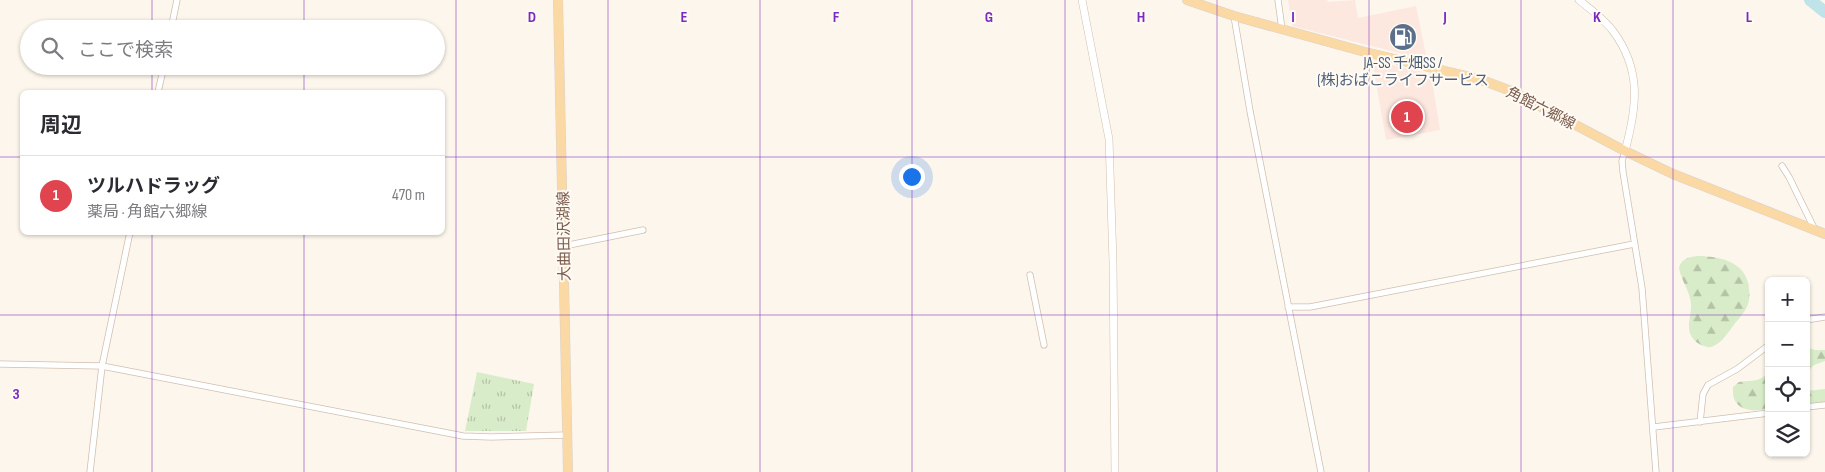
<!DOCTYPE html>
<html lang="ja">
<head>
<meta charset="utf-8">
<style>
  :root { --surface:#fff; --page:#f7f7f7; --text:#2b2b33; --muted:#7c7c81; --line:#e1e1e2; --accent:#1a73e8 }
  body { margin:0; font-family:"Sofia Sans Condensed","Noto Sans JP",sans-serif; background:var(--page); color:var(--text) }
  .controls { position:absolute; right:15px; bottom:15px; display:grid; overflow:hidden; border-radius:8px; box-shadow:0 1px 4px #0004 }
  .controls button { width:45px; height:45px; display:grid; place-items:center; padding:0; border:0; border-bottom:1px solid var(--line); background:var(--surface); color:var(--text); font:25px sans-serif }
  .you { position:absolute; left:911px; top:176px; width:18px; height:18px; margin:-12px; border:4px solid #fff; border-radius:50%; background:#1a73e8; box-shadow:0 0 0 8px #1a73e833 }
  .badge { display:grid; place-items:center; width:32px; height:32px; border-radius:50%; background:var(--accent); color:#fff; font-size:16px; font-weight:700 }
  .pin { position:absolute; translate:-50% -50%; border:2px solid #fff; box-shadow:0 1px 5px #0006 }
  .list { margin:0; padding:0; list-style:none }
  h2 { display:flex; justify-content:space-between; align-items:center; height:65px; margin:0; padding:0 20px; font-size:21px }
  h2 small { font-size:16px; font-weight:400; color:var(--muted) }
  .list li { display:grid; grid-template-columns:32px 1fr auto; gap:15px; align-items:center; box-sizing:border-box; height:80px; padding:0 20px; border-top:1px solid var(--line) }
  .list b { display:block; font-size:19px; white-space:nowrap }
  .list p { margin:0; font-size:16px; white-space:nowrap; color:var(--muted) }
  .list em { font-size:16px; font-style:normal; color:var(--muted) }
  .icon { flex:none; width:28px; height:28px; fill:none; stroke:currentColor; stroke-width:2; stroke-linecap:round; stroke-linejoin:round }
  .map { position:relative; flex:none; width:1825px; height:472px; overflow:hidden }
  .search { position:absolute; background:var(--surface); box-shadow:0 1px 4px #0004; left:20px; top:20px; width:425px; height:55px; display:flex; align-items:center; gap:12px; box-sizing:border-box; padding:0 18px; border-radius:28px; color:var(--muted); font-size:19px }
  .panel { position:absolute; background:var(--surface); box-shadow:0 1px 4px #0004; left:20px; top:90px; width:425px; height:145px; border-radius:8px }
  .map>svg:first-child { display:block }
</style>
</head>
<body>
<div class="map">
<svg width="1825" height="472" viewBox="0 0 1825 472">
  <defs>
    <pattern id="grass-tufts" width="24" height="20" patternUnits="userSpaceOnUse" patternTransform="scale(1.25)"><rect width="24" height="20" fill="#d8ecc9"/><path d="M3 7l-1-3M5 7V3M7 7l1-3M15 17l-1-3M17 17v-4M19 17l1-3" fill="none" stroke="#b4c2a5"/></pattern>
    <pattern id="forest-firs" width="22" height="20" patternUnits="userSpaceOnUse" patternTransform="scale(1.25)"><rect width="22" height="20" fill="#d8ecc9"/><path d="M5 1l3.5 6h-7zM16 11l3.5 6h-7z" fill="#b4c2a5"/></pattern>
  </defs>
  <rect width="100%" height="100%" fill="#fdf6ec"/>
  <path fill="#fde8e0" d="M1288 0H1327L1328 2 1355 0 1358 18 1416 6 1427 60 1292 26Z
    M1372 60 1431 74 1440 130 1386 140Z"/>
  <path fill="url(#grass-tufts)" d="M477 372 534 384 526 431H465Z"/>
  <path fill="url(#forest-firs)" d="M1697 256C1726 256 1753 265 1749 300 1748 310 1738 319 1733 326 1727 334 1721 344 1711 347 1706 348 1698 344 1694 340 1684 328 1692 317 1691 304 1690 291 1681 280 1679 268 1681 259 1689 257 1697 256Z
    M1806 347 1815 350H1825V361L1814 365 1806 373Z
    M1769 368V409C1751 412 1731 411 1733 387L1739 382C1752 380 1764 383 1769 368Z
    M1825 389V402L1806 404V391Z"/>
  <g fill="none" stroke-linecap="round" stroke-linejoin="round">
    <path stroke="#bfe3e8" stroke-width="12" d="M1810 0 1825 12"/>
    <g stroke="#d1beb0" stroke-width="7">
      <path id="minor" d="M1278 0 1282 29
        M1234 16 1250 111 1321 472
        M171 29 177 0
        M158 92 164 66
        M1625 151 1622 161 1623 172 1642 288 1656 472
        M1782 166 1789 177 1815 230
        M564 246 643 230
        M1030 275 1044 345
        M1288 307H1310L1634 244
        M1806 320 1825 317
        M0 364 102 366 463 436 491 437 567 435
        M1806 407 1825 405
        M1700 422 1703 394 1708 385 1737 369 1769 345
        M1654 427 1769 413
        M90 472 102 366 130 232"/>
    </g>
    <g stroke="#d1beb0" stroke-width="8">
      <path id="tertiary" d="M1082 0 1109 139 1113 262 1115 472
        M1579 0C1590 9 1604 19 1613 31 1642 70 1637 107 1625 151"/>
    </g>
    <g stroke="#dad1cd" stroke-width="10">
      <path id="primary" d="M558 0 568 472
        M1187 0 1234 16 1365 52 1479 79 1511 91 1625 151 1673 174 1825 234"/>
    </g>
    <use href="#minor" stroke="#fff" stroke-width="5.5"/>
    <use href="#tertiary" stroke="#fff" stroke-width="7"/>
    <use href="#primary" stroke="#fbd9a5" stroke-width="9"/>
  </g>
  <path fill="none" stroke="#7b2cbf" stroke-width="1" stroke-opacity="0.55" d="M152 0V29M304 0V29M456 0V472M608 0V472M760 0V472M912 0V472M1065 0V472M1217 0V472M1369 0V472M1521 0V472M1673 0V472M152 66V92M304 66V92M0 157H22M442 157H1825M152 232V472M304 232V472M0 315H1769M1806 315H1825"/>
  <defs>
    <g id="fuel-disc" transform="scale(1.4375)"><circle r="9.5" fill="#5c6f8a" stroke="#fffaf3"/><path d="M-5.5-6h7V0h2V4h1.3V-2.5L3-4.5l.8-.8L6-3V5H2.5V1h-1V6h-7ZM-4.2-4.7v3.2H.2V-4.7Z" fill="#fff"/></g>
  </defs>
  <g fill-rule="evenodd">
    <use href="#fuel-disc" x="1403" y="37"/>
  </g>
  <g text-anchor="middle" stroke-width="4" stroke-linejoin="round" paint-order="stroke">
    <g font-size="15" fill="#4e5e75" stroke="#fffaf3">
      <text x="1403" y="68">JA-SS 千畑SS /<tspan x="1403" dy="17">(株)おばこライフサービス</tspan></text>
    </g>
    <g font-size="15" fill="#7a5c4d" stroke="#fffaf3">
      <text transform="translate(1541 108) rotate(27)" y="5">角館六郷線</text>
      <text transform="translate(564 236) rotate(-91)" y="5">大曲田沢湖線</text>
    </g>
  </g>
  <g font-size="16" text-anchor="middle" font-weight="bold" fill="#7b2cbf" stroke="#fffaf3" stroke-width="4" stroke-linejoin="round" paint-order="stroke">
    <text x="532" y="22">D</text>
    <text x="684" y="22">E</text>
    <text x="836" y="22">F</text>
    <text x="989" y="22">G</text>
    <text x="1141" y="22">H</text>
    <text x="1293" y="22">I</text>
    <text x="1445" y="22">J</text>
    <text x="1597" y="22">K</text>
    <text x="1749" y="22">L</text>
    <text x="16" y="399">3</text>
  </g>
</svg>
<div class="controls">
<button>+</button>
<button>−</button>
<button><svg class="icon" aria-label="locate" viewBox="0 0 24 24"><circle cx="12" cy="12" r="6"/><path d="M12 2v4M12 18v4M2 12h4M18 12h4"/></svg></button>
<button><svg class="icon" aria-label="layers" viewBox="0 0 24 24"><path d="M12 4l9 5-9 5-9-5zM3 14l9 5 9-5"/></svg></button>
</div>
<div class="you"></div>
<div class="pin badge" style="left:1407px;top:117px;background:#e0444e">1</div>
<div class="search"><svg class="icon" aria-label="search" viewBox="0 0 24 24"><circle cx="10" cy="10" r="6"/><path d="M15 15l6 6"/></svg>ここで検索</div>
<section class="panel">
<h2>周辺<small></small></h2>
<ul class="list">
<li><span class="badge" style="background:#e0444e">1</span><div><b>ツルハドラッグ</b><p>薬局 · 角館六郷線</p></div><em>470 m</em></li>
</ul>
</section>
</div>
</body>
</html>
